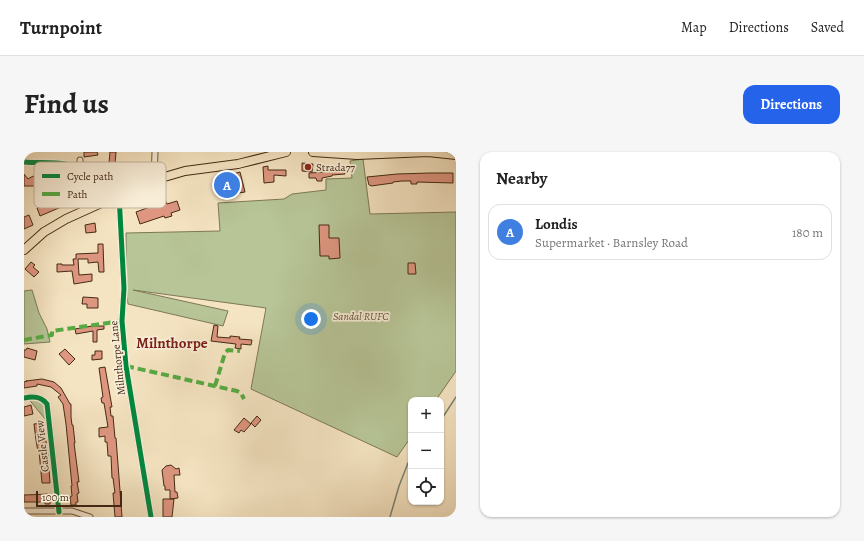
<!DOCTYPE html>
<html lang="en">
<head>
<meta charset="utf-8">
<style>
  :root { --surface:#fff; --page:#f6f6f6; --text:#222; --muted:#767676; --line:#e0e0e0; --accent:#2563eb }
  body { margin:0; font-family:Alegreya,serif; background:var(--page); color:var(--text) }
  .controls { position:absolute; right:12px; bottom:12px; display:grid; overflow:hidden; border-radius:8px; box-shadow:0 1px 3px #0004 }
  .controls button { width:36px; height:36px; display:grid; place-items:center; padding:0; border:0; border-bottom:1px solid var(--line); background:var(--surface); color:var(--text); font:20px sans-serif }
  .scale { position:absolute; left:12px; bottom:10px; width:86px; box-sizing:border-box; padding-left:4px; border:2px solid #442a14; border-top:0; font-size:11px; line-height:14px; white-space:nowrap; color:#442a14; -webkit-text-stroke:3px #f8edd7; paint-order:stroke }
  .you { position:absolute; left:287px; top:167px; width:14px; height:14px; margin:-10px; border:3px solid #fff; border-radius:50%; background:#1a73e8; box-shadow:0 0 0 6px #1a73e833 }
  .badge { display:grid; place-items:center; width:26px; height:26px; border-radius:50%; background:var(--accent); color:#fff; font-size:13px; font-weight:700 }
  .pin { position:absolute; translate:-50% -50%; border:2px solid #fff; box-shadow:0 1px 4px #0006 }
  .list { margin:0; padding:0; list-style:none }
  h2 { display:flex; justify-content:space-between; align-items:center; height:52px; margin:0; padding:0 16px; font-size:17px }
  h2 small { font-size:13px; font-weight:400; color:var(--muted) }
  .list li { display:grid; grid-template-columns:26px 1fr auto; gap:12px; align-items:center; box-sizing:border-box; height:56px; margin:0 8px 8px; padding:0 8px; border:1px solid var(--line); border-radius:12px }
  .list b { display:block; font-size:15px; white-space:nowrap }
  .list p { margin:0; font-size:13px; white-space:nowrap; color:var(--muted) }
  .list em { font-size:13px; font-style:normal; color:var(--muted) }
  .icon { flex:none; width:22px; height:22px; fill:none; stroke:currentColor; stroke-width:2; stroke-linecap:round; stroke-linejoin:round }
  .map { position:relative; flex:none; width:432px; height:365px; overflow:hidden; border-radius:12px }
  header { display:flex; align-items:center; gap:24px; box-sizing:border-box; height:56px; padding:0 20px; background:var(--surface); border-bottom:1px solid var(--line) }
  header strong { font-size:19px }
  nav { display:flex; gap:22px; margin-inline-start:auto; font-size:14px }
  .intro { display:flex; align-items:center; justify-content:space-between; box-sizing:border-box; height:96px; padding:0 24px }
  h1 { margin:0; font-size:28px }
  .button { padding:10px 18px; border-radius:12px; background:var(--accent); color:#fff; font-size:14px; font-weight:700 }
  main { display:flex; gap:24px; padding:0 24px }
  aside { flex:1; background:var(--surface); border-radius:12px; box-shadow:0 1px 3px #0004 }
  .map>svg:first-child { display:block }
</style>
</head>
<body>
<header>
<strong>Turnpoint</strong>
<nav><a>Map</a><a>Directions</a><a>Saved</a></nav>
</header>
<div class="intro"><h1>Find us</h1><a class="button">Directions</a></div>
<main>
<div class="map">
<svg width="432" height="365" viewBox="0 0 432 365">
  <rect width="100%" height="100%" fill="#f5e4c2"/>
  <filter id="stains"><feTurbulence type="fractalNoise" baseFrequency=".005" numOctaves="4"/><feColorMatrix values="0 0 0 0 .2 0 0 0 0 .09 0 0 0 0 .02 0 0 0 .5 -.17"/></filter>
  <radialGradient id="worn" r=".72"><stop offset=".6" stop-color="#630" stop-opacity="0"/><stop offset="1" stop-color="#630" stop-opacity=".3"/></radialGradient>
  <path fill="#b7c597" stroke="#7e7856" d="M339 7 346 62 432 60V219L412 248H387V285L373 305 227 237 242 156 109 138 204 159 199 174 104 152 102 137V81L196 79 194 51 260 47 268 42 302 38V27L328 26 326 9Z
    M8 138 15 161 23 177 26 190 0 192V139Z
    M3 245 20 247 26 273Z"/>
  <g fill="none" stroke-linecap="round" stroke-linejoin="round">
    <path stroke="#798372" stroke-width="1.5" d="M417 268 432 245
      M366 365 375 334 384 311 387 308"/>
  </g>
  <path fill="#de9680" stroke="#442a14" d="M60 0H73L74 3 60 5Z
    M86 0H92L91 12 85 11Z
    M278 11 289 12 288 20 278 19Z
    M244 14V18H262V24L250 23V30L240 31 239 15Z
    M302 15H313L314 17 321 16V22L308 23V24L298 26V29H293L292 26H285V21L302 20Z
    M216 20 221 40 208 42V39L204 40 199 37V31L210 29 209 22Z
    M406 21H429V31L393 30V32H387V29H378L369 30V31L347 34 346 33H345L343 25 373 22Z
    M0 22 4 27 9 24 13 29H21V26H31V34H29V36H25V39L12 40V34H0Z
    M67 35 70 41 16 64 13 56Z
    M141 48 143 52 153 49 156 58 147 61 148 64 141 66 140 64 116 72 112 60 134 52V51Z
    M5 63 9 73 0 77V65Z
    M71 71 72 80 62 81 61 73Z
    M295 73H305V86H315L316 106 305 107V104H296Z
    M74 92H79L80 120H75L74 110 64 111V107H54L55 123 68 122V129L50 132 48 119 33 120V112H38V113H50L49 107H52V102L74 101Z
    M7 110 11 113 9 115 15 120 10 125 1 117Z
    M384 111H391L392 122H384Z
    M59 145 74 146V156H63V152H58Z
    M190 173 194 174 193 185 206 186V184L216 185 215 187 228 188 227 193 217 192V197L211 196 212 192 187 189Z
    M68 174H80V177L73 178V190H69V179L52 182 51 177Z
    M3 196 13 199 11 208 0 205V198H2Z
    M41 197 51 207 45 213 35 202Z
    M71 199H78V207L68 208V203H71Z
    M81 215 88 255H86L87 264H89L91 286H92L98 365H91L89 341H91L89 326H88L87 304H84L83 290H81V284L75 285V276L84 275 80 251H78L77 246 79 245 75 216Z
    M18 227 30 230 37 236 46 252H47V265L48 273H49L51 291H50L55 330H53L55 341 53 342 54 350H52V353H47L46 345 48 344 47 334H48L42 272 39 252 34 245 37 243 27 235 13 232V234L0 236V230L3 229H2Z
    M7 253 9 262 0 264V255Z
    M233 264 237 268 231 275 227 271Z
    M220 266 227 272 220 280 217 278 215 281 210 278Z
    M19 271 24 302 26 331H18L15 299 14 300 12 288 10 272Z
    M147 313 152 317 155 316 156 323H150L151 340H153L154 346 146 347V338H141V334H140L138 318 142 314Z
    M26 342V352H21V350H0V343Z
    M139 347H150L148 365H139Z"/>
  <g fill="none" stroke-linecap="round" stroke-linejoin="round">
    <g stroke="#705840" stroke-width="7">
      <path id="street" d="M56 8V15
        M0 10C21 12 47 7 64 22 71 27 75 35 80 42
        M130 28 131 0
        M95 43 100 136 98 169 102 214 127 365
        M0 246C9 244 17 244 23 252L35 360
        M0 359H48L66 365"/>
    </g>
    <g stroke="#442a14" stroke-width="10">
      <path id="primary" d="M289 0 333 3 404 0 432 3
        M0 98 20 80 42 67 95 43 130 28 161 19 214 12 262 0"/>
    </g>
    <use href="#street" stroke="#f8edd7" stroke-width="5"/>
    <use href="#primary" stroke="#f5e4c2" stroke-width="8"/>
    <path stroke="#56ab42" stroke-width="4" stroke-dasharray="8 4" stroke-linecap="butt" d="M0 188 28 183V179L98 169
      M102 214 213 239 217 241 220 247
      M191 234 201 201 204 198 216 199"/>
    <g stroke="#f8edd7" stroke-width="8">
      <path id="cycleway" d="M0 10C21 12 47 7 64 22 71 27 75 35 80 42
        M95 43 100 136 98 169 102 214 127 365
        M0 246C9 244 17 244 23 252L35 360"/>
    </g>
    <use href="#cycleway" stroke="#00873e" stroke-width="5"/>
  </g>
  <circle fill="#8f2418" stroke="#f8edd7" stroke-width="1.5" cx="284" cy="15" r="4"/>
  <g text-anchor="middle" stroke-width="3.5" stroke-linejoin="round" paint-order="stroke">
    <g font-size="11" fill="#442a14" stroke="#f8edd7" text-anchor="start">
      <text x="292" y="19">Strada77</text>
    </g>
    <g font-size="11" font-style="italic" fill="#615135" stroke="#f8edd7">
      <text x="337" y="168">Sandal RUFC</text>
    </g>
    <g font-size="11" fill="#442a14" stroke="#f8edd7">
      <text transform="translate(93 206) rotate(-96)" y="4">Milnthorpe Lane</text>
      <text transform="translate(18 294) rotate(-96)" y="4">Castle View</text>
    </g>
    <g font-size="15" font-weight="bold" fill="#7a1f14" stroke="#f8edd7">
      <text x="148" y="196">Milnthorpe</text>
    </g>
  </g>
  <rect x="10" y="10" width="132" height="46" rx="6" fill="#f8edd7" stroke="#c2b29c" stroke-width="1"/>
  <rect x="18" y="22" width="18" height="4" fill="#00873e"/>
  <rect x="18" y="40" width="18" height="4" fill="#56ab42"/>
  <g font-size="11" fill="#442a14">
    <text x="43" y="28">Cycle path</text>
    <text x="43" y="46">Path</text>
  </g>
  <rect width="100%" height="100%" filter="url(#stains)"/>
  <rect width="100%" height="100%" fill="url(#worn)"/>
</svg>
<div class="controls">
<button>+</button>
<button>−</button>
<button><svg class="icon" aria-label="locate" viewBox="0 0 24 24"><circle cx="12" cy="12" r="6"/><path d="M12 2v4M12 18v4M2 12h4M18 12h4"/></svg></button>
</div>
<div class="scale">100 m</div>
<div class="you"></div>
<div class="pin badge" style="left:203px;top:33px;background:#3f7fe0">A</div>
</div>
<aside>
<h2>Nearby<small></small></h2>
<ul class="list">
<li><span class="badge" style="background:#3f7fe0">A</span><div><b>Londis</b><p>Supermarket · Barnsley Road</p></div><em>180 m</em></li>
</ul>
</aside>
</main>
</body>
</html>
